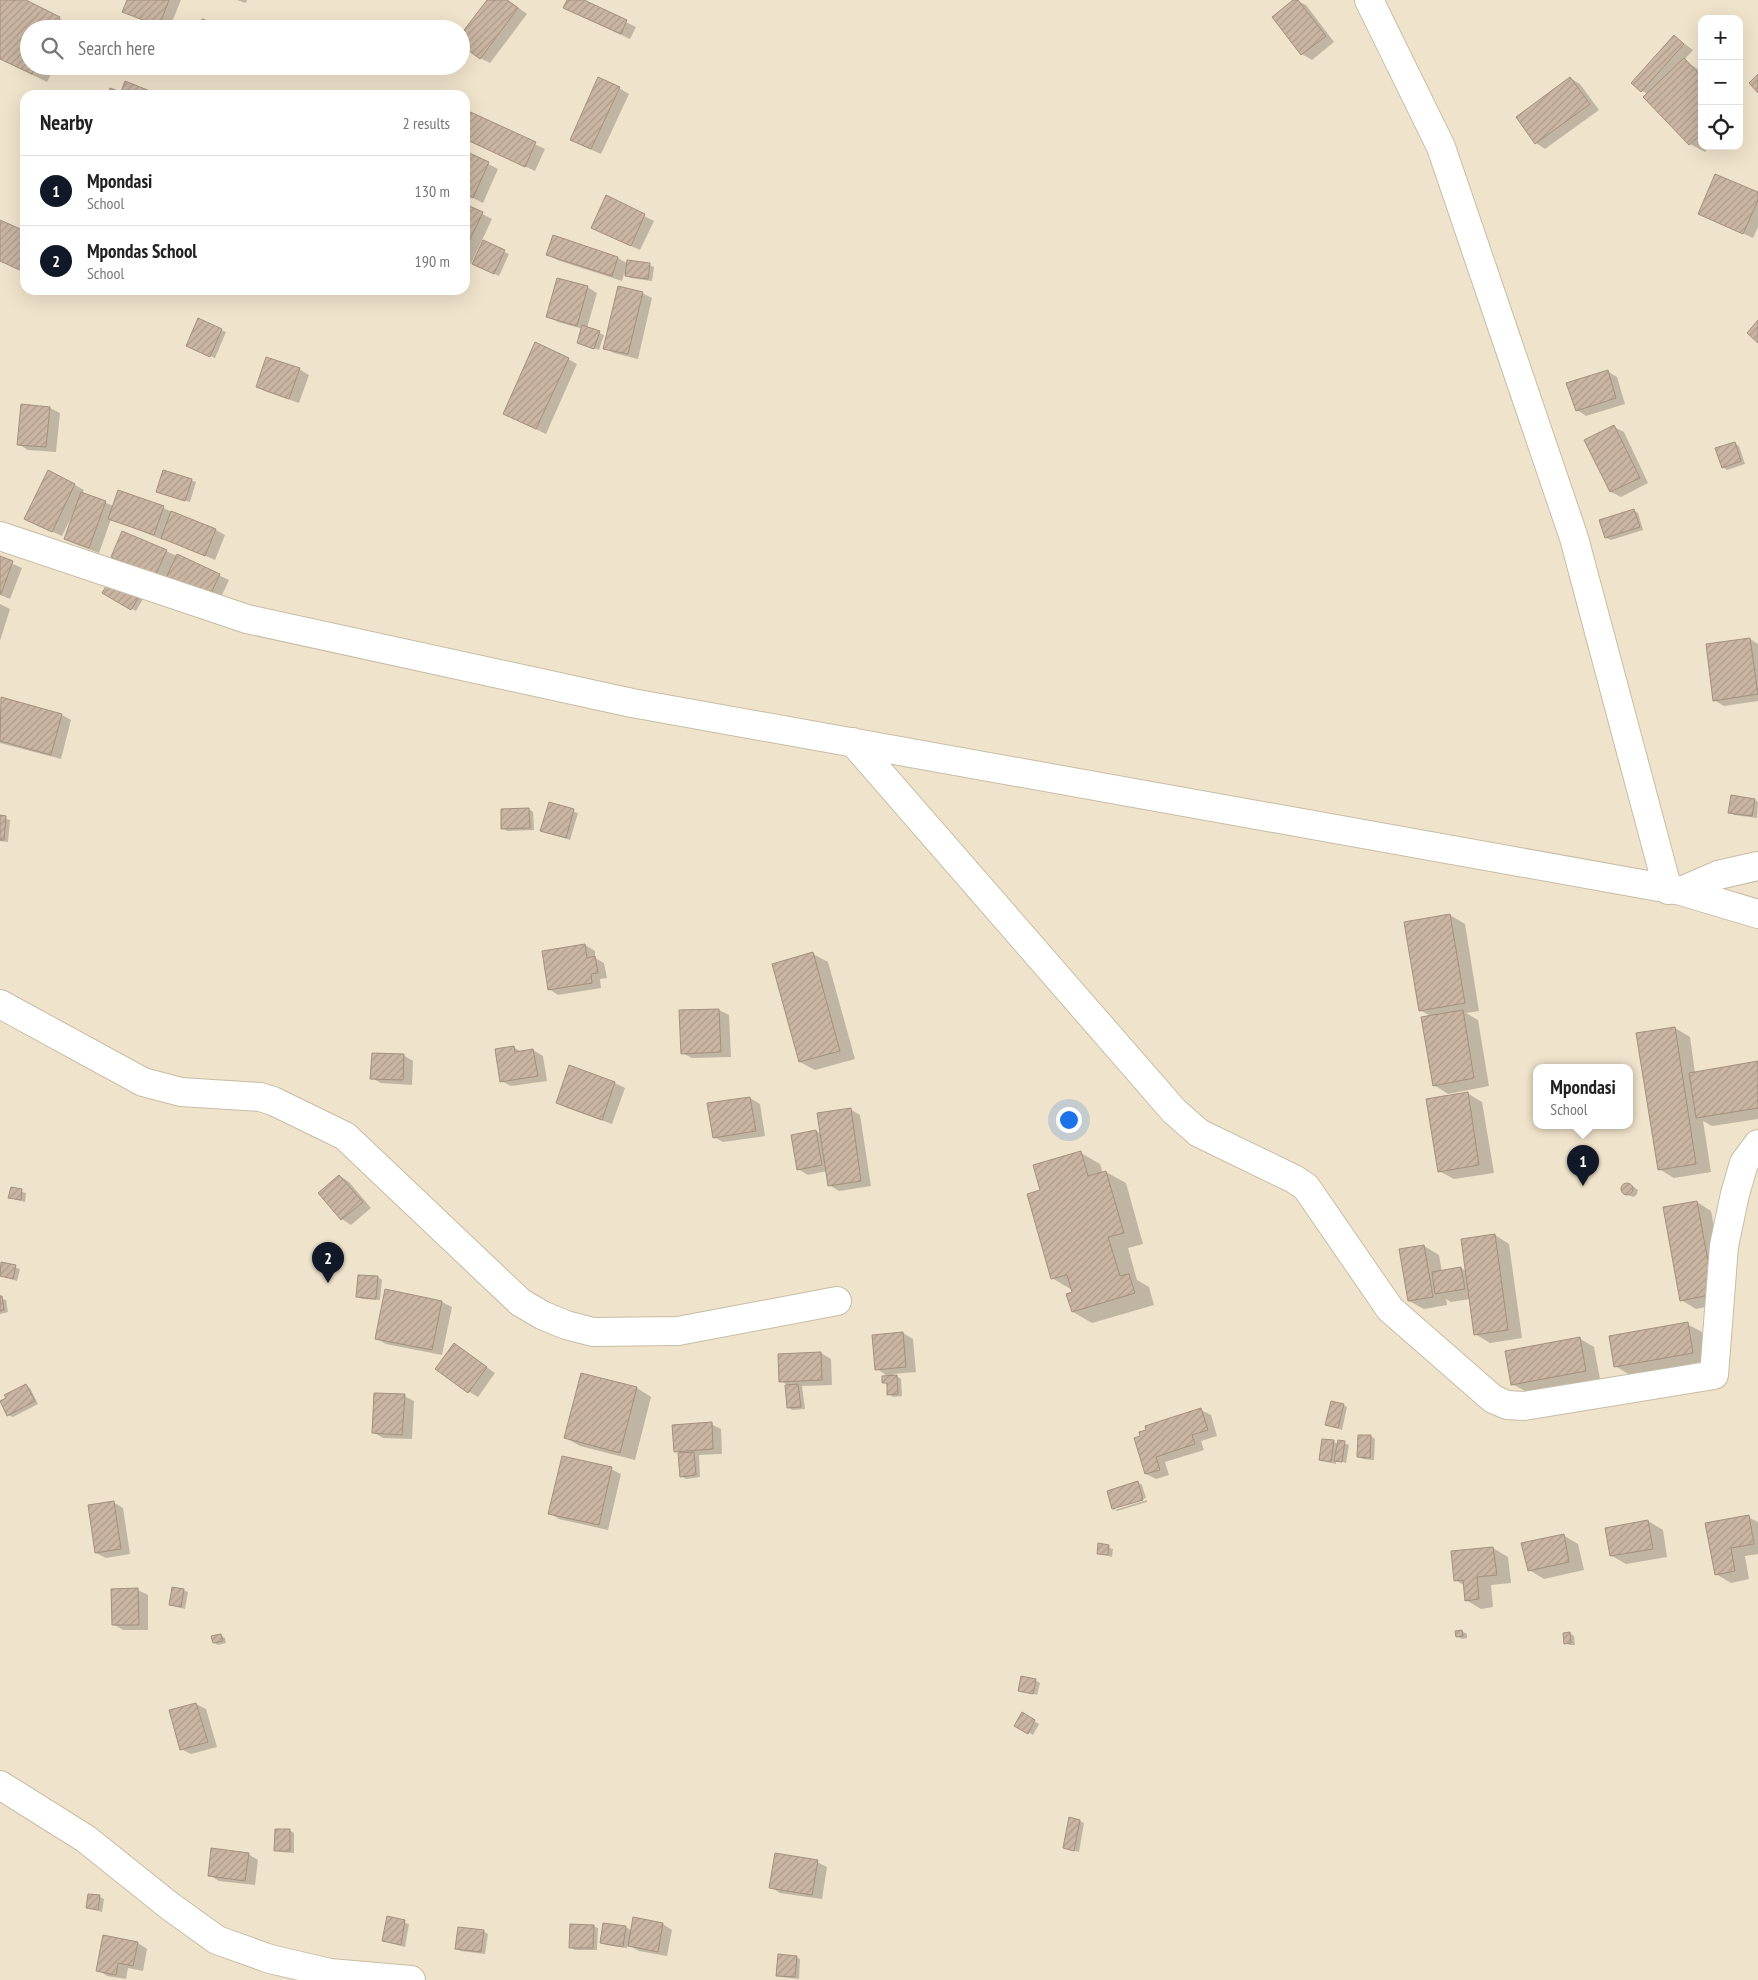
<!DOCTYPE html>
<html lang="en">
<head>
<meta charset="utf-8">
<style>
  :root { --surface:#fff; --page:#f6f6f6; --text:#222; --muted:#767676; --line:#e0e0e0; --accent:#111827 }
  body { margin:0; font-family:"PT Sans Narrow",sans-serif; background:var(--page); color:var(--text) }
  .controls { position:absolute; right:15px; top:15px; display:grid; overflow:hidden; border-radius:10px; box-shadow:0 5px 20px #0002 }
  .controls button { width:45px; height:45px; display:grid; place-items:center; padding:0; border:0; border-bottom:1px solid var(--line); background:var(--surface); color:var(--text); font:25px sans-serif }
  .you { position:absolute; left:1068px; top:1119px; width:18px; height:18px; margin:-12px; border:4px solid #fff; border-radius:50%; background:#1a73e8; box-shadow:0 0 0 8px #1a73e833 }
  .badge { display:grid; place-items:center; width:32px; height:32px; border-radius:50%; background:var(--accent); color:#fff; font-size:16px; font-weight:700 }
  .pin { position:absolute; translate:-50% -41px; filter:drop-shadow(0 1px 2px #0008) }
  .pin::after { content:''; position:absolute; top:26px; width:18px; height:15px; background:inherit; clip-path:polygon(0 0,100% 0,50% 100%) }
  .popup { position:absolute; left:1533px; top:1064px; width:100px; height:65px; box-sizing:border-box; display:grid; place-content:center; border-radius:10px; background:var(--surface); filter:drop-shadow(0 1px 4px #0005); font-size:16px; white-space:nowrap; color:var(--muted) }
  .popup b { font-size:19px; color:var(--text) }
  .popup::after { content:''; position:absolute; left:50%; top:100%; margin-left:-10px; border:10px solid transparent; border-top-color:var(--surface) }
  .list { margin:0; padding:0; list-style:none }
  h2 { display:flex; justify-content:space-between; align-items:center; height:65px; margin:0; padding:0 20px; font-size:21px }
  h2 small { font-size:16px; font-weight:400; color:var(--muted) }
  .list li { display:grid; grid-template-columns:32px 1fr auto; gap:15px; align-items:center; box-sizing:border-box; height:70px; padding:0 20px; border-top:1px solid var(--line) }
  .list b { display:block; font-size:19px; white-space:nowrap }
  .list p { margin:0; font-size:16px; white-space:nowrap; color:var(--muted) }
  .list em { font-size:16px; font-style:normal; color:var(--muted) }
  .icon { flex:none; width:28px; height:28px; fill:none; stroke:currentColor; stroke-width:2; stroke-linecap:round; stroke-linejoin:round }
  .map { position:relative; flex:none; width:1758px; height:1980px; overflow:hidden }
  .search { position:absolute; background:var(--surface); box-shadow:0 5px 20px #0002; left:20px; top:20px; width:450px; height:55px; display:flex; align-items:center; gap:12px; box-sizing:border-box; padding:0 18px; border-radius:28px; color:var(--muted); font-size:19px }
  .panel { position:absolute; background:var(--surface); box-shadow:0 5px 20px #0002; left:20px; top:90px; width:450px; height:205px; border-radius:15px }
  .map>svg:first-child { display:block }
</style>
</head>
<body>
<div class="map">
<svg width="1758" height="1980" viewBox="0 0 1758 1980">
  <defs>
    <pattern id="building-hatch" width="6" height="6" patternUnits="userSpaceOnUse" patternTransform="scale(1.25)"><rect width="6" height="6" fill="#cab5a2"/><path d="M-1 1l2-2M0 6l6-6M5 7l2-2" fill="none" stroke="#ad9b8a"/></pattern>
  </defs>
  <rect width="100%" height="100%" fill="#f0e3cb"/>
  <path fill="#0003" d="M0 0H24L74 26 73 29H29V66H55L47 82 0 59Z
    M128 0H181L169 29H164L124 11Z
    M237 0H247L246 3Z
    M488 0H508L527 14 490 63 480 58Z
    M568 0H581L636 27 630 39 574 13Z
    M1295 0 1306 5 1334 42 1312 60 1302 54 1274 17Z
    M1675 37 1693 50 1684 60 1702 72V146H1711L1705 152 1690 144 1648 94 1642 91Z
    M1570 78 1580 84 1599 110 1545 149 1536 143Z
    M619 88 629 94 601 154 581 145Z
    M466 111 545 149 535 171 465 139Z
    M1739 111 1743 115 1739 119Z
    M465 152 498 169 483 203 465 194Z
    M1758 194V227L1753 238 1700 214Z
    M606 197 654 221 640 250 602 233Z
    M465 205 492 219 466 274H465Z
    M0 221 25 232V272L0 261Z
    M554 237 618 258 628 264 649 265 654 267 652 281 630 278 624 274 622 281 557 260 548 254Z
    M484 242 509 254 499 276 478 266Z
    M587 287 597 293 587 328 604 335 599 350 578 343 583 329 558 322 548 317Z
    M642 293 652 298 638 359 614 353 605 348Z
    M221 330 226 332 215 358 192 348Z
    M568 359 577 364 546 434 514 419Z
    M299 369 309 375 299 403 267 392 257 387Z
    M1607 371 1617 377 1625 404 1586 416 1577 410Z
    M50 408 60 413 56 452 28 450 18 444Z
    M1614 427 1624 432 1648 483 1621 497 1611 492 1586 440Z
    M1734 443 1739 446 1745 464 1727 470 1723 467Z
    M191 480 196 482 190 502 162 494Z
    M75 485 84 490 82 494 114 506 163 508 216 530 225 535 215 560 164 538 163 540 111 519 99 553 75 544 65 539 73 517 72 516 62 536 35 524Z
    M1633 510 1638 513 1643 530 1611 540 1606 538Z
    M166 551 229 580 216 608 166 581 112 557Z
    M0 558 22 568 10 599 0 595Z
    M111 580 143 599 136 611 104 593Z
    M0 604 10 609 0 641Z
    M1750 639 1758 644V701L1724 706 1714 700 1707 645Z
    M2 699 62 715 71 720 61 759 0 743Z
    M1755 800 1758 802 1757 818 1734 815 1730 812Z
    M550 803 578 813 570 840 542 830Z
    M529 809 533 812 534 830 507 831 503 828Z
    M0 817 10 820 8 842 0 841Z
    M1450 915 1465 924 1479 1011 1466 1013 1478 1020 1489 1086 1448 1094 1434 1085 1432 1017 1420 1010Z
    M585 945 595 951V958L604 963 607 978 600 979 601 988 558 995 549 989Z
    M813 954 828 962 855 1059 815 1070 800 1062 774 964Z
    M719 1010 729 1015 731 1057 692 1058 682 1053 681 1011Z
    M1675 1028 1690 1037 1695 1073 1758 1062V1119L1712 1126 1703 1121 1711 1172 1674 1178 1659 1169Z
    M513 1047 522 1052 533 1050 543 1056 547 1081 511 1086 501 1081Z
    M403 1055 413 1061 412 1085 381 1083 372 1078Z
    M570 1067 615 1083 625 1088 612 1124 567 1108 557 1102Z
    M1467 1093 1482 1102 1494 1173 1454 1179 1439 1171Z
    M750 1098 760 1104 765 1136 723 1142 714 1137Z
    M850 1109 860 1115 871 1186 839 1191 829 1185 827 1171 808 1175 798 1169 816 1131 822 1134Z
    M1081 1153 1100 1164 1103 1173 1106 1172 1126 1183 1143 1244 1128 1248 1137 1280 1149 1287 1154 1305 1092 1323 1073 1312 1074 1293 1072 1290 1052 1278 1042 1191Z
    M340 1176 349 1182 371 1208 351 1225 342 1219 320 1193Z
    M1626 1184H1630L1638 1190 1637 1194 1634 1197 1630 1196 1622 1190 1623 1186Z
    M12 1189 26 1193 25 1202 10 1198Z
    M1697 1202 1711 1211 1728 1302 1696 1309 1681 1300Z
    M1495 1235 1509 1244 1522 1338 1490 1343 1475 1334 1470 1299 1451 1302 1446 1299 1447 1305 1424 1309 1409 1301 1424 1246 1439 1255 1442 1272 1461 1268 1467 1272Z
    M2 1263 20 1269 17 1281 0 1275Z
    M378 1277 382 1280 380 1300 362 1299 357 1296Z
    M386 1291 442 1302 452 1307 442 1355 386 1344 376 1338Z
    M0 1298 6 1300 8 1312 0 1314Z
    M1687 1324 1702 1332 1707 1361 1630 1375 1615 1366Z
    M903 1333 913 1339 916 1372 893 1374 901 1379 902 1396 893 1397 889 1394 888 1385 884 1382 889 1377 877 1369Z
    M1579 1338 1594 1347 1600 1379 1527 1392 1512 1384Z
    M455 1345 495 1373 478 1397 468 1391Z
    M821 1353 831 1359 832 1385 802 1386 805 1409 792 1410 788 1407 789 1386 781 1381Z
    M582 1374 637 1388 651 1397 635 1460 580 1446 566 1438Z
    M26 1385 30 1388 38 1404 13 1417 8 1415Z
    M404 1396 414 1401 412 1439 383 1438 373 1432Z
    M1343 1405 1347 1407 1342 1430 1327 1425Z
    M1201 1410 1211 1415 1217 1436 1201 1441 1204 1450 1165 1462 1169 1475 1156 1479 1146 1474 1136 1439Z
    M711 1424 721 1429 722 1454 699 1455 700 1477 686 1479 681 1476 680 1453 675 1451Z
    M1360 1436H1371L1375 1439 1374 1460 1363 1459 1358 1456Z
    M1323 1440 1334 1442 1338 1444 1339 1441 1349 1445 1346 1463 1336 1460V1464L1320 1460Z
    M611 1469 621 1474 608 1530 559 1519 550 1513Z
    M1138 1483 1142 1485 1146 1498 1115 1507V1510L1113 1509Z
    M1147 1500V1502L1117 1511 1115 1510Z
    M113 1502 123 1508 130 1554 106 1558 96 1553Z
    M1748 1517 1758 1522V1554L1745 1556 1749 1579 1731 1583 1716 1574Z
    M1648 1521 1663 1530 1667 1557 1626 1564 1612 1556Z
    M1563 1535 1578 1544 1584 1570 1544 1579 1529 1570Z
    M1099 1545 1113 1549 1112 1557 1098 1553Z
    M1493 1548 1508 1557 1511 1583 1491 1585 1493 1607 1481 1609 1466 1600 1464 1585 1455 1580 1452 1553Z
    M112 1590H138L148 1595V1630H123L113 1624Z
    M183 1590 188 1592 185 1609 170 1605Z
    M1462 1631 1467 1634V1638L1462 1639 1458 1637Z
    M1570 1633 1574 1636 1575 1645H1570L1565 1643Z
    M220 1635 225 1638 226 1643 218 1645 214 1643Z
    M1035 1680 1040 1683 1037 1695 1019 1690Z
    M196 1704 206 1709 217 1747 191 1754 181 1749 170 1711Z
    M1022 1714 1039 1724 1033 1735 1016 1725Z
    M1080 1821 1084 1823 1079 1852 1064 1848Z
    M289 1830 294 1833V1853L280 1852 276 1850Z
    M248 1854 258 1860 255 1885 219 1881 209 1875Z
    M817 1862 827 1867 822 1899 780 1893 771 1887Z
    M100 1897 104 1899 102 1912 87 1907Z
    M388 1918 409 1924 405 1947 384 1941Z
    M604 1924 626 1927 632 1931 663 1924 672 1930 667 1956 639 1951 628 1945 627 1948 606 1945 602 1943Z
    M593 1926 598 1928 597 1950H575L570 1947Z
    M483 1931 488 1934 485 1954 461 1951 456 1948Z
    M138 1943 147 1949 143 1971 128 1968 126 1979 107 1976 98 1970Z
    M796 1957 800 1959 799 1979 782 1977 778 1975Z"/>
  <path fill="url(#building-hatch)" stroke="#a3907d" d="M0 0H26L60 17 54 29H29V66H36L32 74 0 59Z
    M127 0H169L159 26 122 12Z
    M487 0H507L518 8 480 59 461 45V34Z
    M567 0H584L627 20 621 34 563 8Z
    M1293 0H1298L1326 36 1301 55 1272 17Z
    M202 19 232 29H199Z
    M1674 35 1684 44 1641 92 1631 83Z
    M1684 58 1702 77V133L1689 145 1643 97Z
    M1758 74V93L1749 83Z
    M598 77 620 87 591 149 570 140Z
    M1570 77 1590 104 1535 144 1516 117Z
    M125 81 160 95H108L110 88 121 92Z
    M466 110 536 142 525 167 465 139Z
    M465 151 489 162 473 198 465 194Z
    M1715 174 1758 192V200L1743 234 1698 214Z
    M606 195 645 214 631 246 591 228Z
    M465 204 483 212 465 250Z
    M0 220 25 231 24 272 0 261Z
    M553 235 618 257 612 276 546 255Z
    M483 240 505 250 494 274 472 264Z
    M627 260 650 263 648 279 625 276Z
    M557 278 588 286 577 326 546 317Z
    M618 286 643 292 628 354 603 349Z
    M198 318 222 329 210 357 186 346Z
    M1758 320V343L1747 333Z
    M582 325 600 331 594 349 577 343Z
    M535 342 569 358 536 429 503 414Z
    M266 357 300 368 289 399 256 387Z
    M1608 370 1616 398 1576 411 1566 383Z
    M21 404 50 407 46 447 17 445Z
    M1614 425 1640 478 1610 492 1584 440Z
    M1735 442 1741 461 1722 468 1715 448Z
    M48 470 75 484 52 532 24 519Z
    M163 470 192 479 185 501 156 492Z
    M118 490 164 506 154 535 108 519Z
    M81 492 106 501 89 548 64 539Z
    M1634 509 1640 527 1605 538 1599 520Z
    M171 511 216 529 205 556 161 538Z
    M122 531 167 550 155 576 111 557Z
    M177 554 220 574 206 604 163 585Z
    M0 556 13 561 1 594H0Z
    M111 578 140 595 131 610 102 593Z
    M1750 638 1758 694 1713 701 1706 644Z
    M1 697 62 714 51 755 0 741Z
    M1731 795 1755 799 1752 816 1728 813Z
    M549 802 574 809 566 838 540 831Z
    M529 808 530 828 501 829V809Z
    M0 815 6 816 4 840H0Z
    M1450 914 1465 1003 1419 1011 1404 922Z
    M585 944 587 958 595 956 598 973 591 974 592 983 548 990 542 951Z
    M813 952 840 1051 799 1062 772 964Z
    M719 1009 721 1052 681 1054 679 1010Z
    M1463 1010 1474 1078 1433 1086 1421 1017Z
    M1675 1027 1696 1164 1658 1170 1636 1033Z
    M514 1046 515 1052 533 1049 538 1076 500 1082 495 1049Z
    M372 1053 404 1054 403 1080 370 1079Z
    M1758 1061V1108L1696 1118 1689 1073Z
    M569 1065 615 1082 602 1120 556 1103Z
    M1468 1092 1479 1165 1438 1172 1426 1099Z
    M750 1097 756 1131 713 1138 707 1103Z
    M851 1108 861 1181 828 1186 817 1113Z
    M816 1130 822 1165 797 1170 791 1135Z
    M1081 1151 1088 1176 1106 1171 1124 1233 1108 1237 1120 1276 1129 1274 1135 1293 1072 1312 1066 1294 1072 1292 1067 1275 1051 1279 1027 1194 1040 1190 1033 1165Z
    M339 1175 363 1202 341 1220 318 1193Z
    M1621 1189a6 6 0 1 1 12 0a6 6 0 1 1-12 0Z
    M11 1187 22 1189 21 1200 8 1198Z
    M1697 1201 1714 1294 1680 1301 1663 1207Z
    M1495 1234 1508 1330 1474 1335 1461 1239Z
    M1424 1245 1433 1297 1408 1301 1399 1249Z
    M1 1262 16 1265 13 1279 0 1276Z
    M1461 1267 1465 1289 1435 1294 1432 1272Z
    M358 1275 378 1276 376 1299 356 1297Z
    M385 1289 442 1301 432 1350 375 1339Z
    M0 1296H2L4 1310 0 1311Z
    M1688 1322 1693 1353 1614 1367 1609 1336Z
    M903 1332 906 1367 875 1370 872 1335Z
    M1580 1337 1586 1371 1511 1385 1505 1351Z
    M454 1343 487 1367 468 1393 435 1369Z
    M821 1352 822 1380 779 1382 778 1354Z
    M581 1373 637 1387 620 1453 564 1438Z
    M897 1375 898 1394 887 1395V1383H882V1376Z
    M26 1384 35 1401 7 1416 0 1401 6 1398 4 1395Z
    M798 1384 801 1407 787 1408 785 1385Z
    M374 1393 405 1394 402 1435 372 1433Z
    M1331 1401 1344 1404 1338 1428 1325 1425Z
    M1201 1408 1208 1430 1192 1435 1195 1444 1156 1457 1160 1470 1145 1474 1134 1438 1140 1436 1139 1432 1146 1430 1145 1426Z
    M712 1422 713 1449 674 1452 672 1425Z
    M1358 1435H1371L1370 1458 1357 1457Z
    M1322 1439 1334 1440 1331 1462 1319 1460Z
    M1338 1440 1345 1441 1342 1462 1334 1461Z
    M694 1452 696 1475 680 1477 678 1453Z
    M562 1456 612 1467 599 1525 548 1514Z
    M1138 1481 1143 1500 1112 1509 1107 1491Z
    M114 1501 121 1549 95 1553 88 1505Z
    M1749 1515 1754 1544 1731 1548 1735 1571 1715 1575 1705 1523Z
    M1648 1520 1653 1549 1610 1556 1605 1528Z
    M1564 1534 1569 1562 1528 1571 1521 1543Z
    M1098 1543 1109 1545 1108 1555 1097 1554Z
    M1493 1547 1497 1575 1477 1577 1479 1599 1465 1601 1463 1580 1454 1581 1451 1551Z
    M172 1587 184 1589 181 1607 169 1605Z
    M138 1588 139 1625H112L111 1589Z
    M1462 1630 1463 1636 1456 1637 1455 1631Z
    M1570 1632 1571 1643 1564 1644 1563 1633Z
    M221 1634 223 1641 213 1643 211 1636Z
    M1021 1676 1036 1679 1033 1694 1018 1691Z
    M196 1703 208 1742 180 1750 169 1710Z
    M1022 1712 1035 1720 1028 1734 1014 1726Z
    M1069 1817 1080 1820 1074 1851 1063 1848Z
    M275 1829H290V1851H274Z
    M211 1848 249 1853 245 1881 208 1876Z
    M775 1853 818 1860 812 1895 769 1888Z
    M88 1894 100 1895 98 1910 86 1908Z
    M387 1916 405 1920 401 1945 382 1941Z
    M633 1917 663 1923 658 1952 628 1946Z
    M603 1923 626 1926 623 1947 600 1943Z
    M570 1924 594 1925 593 1948H569Z
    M458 1927 484 1930 481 1952 455 1949Z
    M103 1935 138 1942 133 1966 118 1963 116 1975 96 1971Z
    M778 1954 797 1956 795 1977 776 1976Z"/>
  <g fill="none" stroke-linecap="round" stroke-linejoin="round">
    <g stroke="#c8bca4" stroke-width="30">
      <path id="minor" d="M1369 0 1441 147 1574 538 1668 890
        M0 536 247 619 632 703 1681 891 1758 914
        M853 742 1174 1111 1199 1133 1294 1179 1306 1187 1390 1309 1493 1399 1507 1405 1524 1406 1714 1375 1724 1246 1735 1194 1744 1163 1758 1144
        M1681 891 1718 875 1758 866
        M0 1004 143 1082 181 1092 260 1097 273 1101 345 1136 520 1302 542 1315 566 1325 593 1332 678 1331 837 1301
        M0 1785 86 1839 171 1907 217 1940 270 1959 330 1973 411 1980"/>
    </g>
    <use href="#minor" stroke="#fff" stroke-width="28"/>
  </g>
</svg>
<div class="controls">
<button>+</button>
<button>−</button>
<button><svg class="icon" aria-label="locate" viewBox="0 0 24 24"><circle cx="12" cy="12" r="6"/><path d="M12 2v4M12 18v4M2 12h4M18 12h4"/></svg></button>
</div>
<div class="you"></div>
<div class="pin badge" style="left:1583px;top:1186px">1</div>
<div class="popup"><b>Mpondasi</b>School</div>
<div class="pin badge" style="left:328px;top:1283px">2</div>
<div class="search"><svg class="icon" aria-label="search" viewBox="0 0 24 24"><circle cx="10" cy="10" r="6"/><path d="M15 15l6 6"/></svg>Search here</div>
<section class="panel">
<h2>Nearby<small>2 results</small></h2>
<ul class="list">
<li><span class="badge">1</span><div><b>Mpondasi</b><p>School</p></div><em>130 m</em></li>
<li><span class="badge">2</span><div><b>Mpondas School</b><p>School</p></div><em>190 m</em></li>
</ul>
</section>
</div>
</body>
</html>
